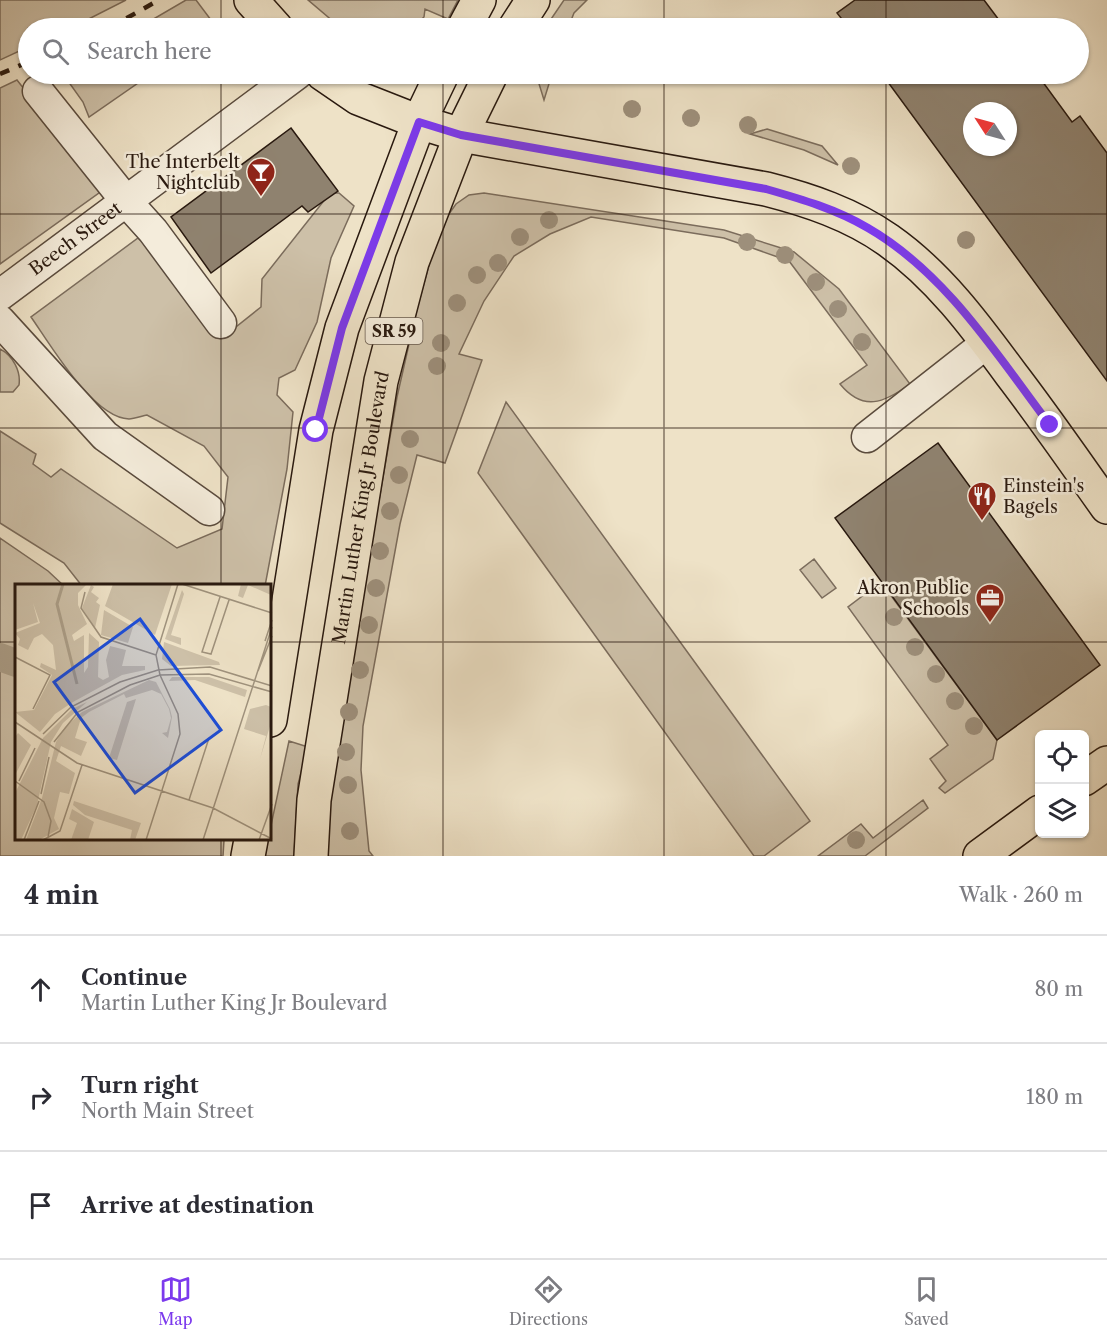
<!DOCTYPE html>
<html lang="en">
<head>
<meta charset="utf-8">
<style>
  :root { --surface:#fff; --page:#f7f7f7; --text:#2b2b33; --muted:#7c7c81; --line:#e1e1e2; --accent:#7c3aed }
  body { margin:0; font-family:"Libre Caslon Text",serif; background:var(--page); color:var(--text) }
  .controls { position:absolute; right:18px; bottom:18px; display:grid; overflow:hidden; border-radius:9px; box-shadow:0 2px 4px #0004 }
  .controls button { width:54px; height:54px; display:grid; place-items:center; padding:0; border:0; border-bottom:2px solid var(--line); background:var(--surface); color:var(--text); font:30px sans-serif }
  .compass { position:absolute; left:963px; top:102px; width:54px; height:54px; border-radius:50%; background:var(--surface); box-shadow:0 2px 4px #0004; rotate:306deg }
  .stop { position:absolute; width:18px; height:18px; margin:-14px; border:4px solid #7c3aed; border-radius:50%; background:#fff }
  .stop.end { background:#7c3aed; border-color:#fff; box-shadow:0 2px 6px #0008 }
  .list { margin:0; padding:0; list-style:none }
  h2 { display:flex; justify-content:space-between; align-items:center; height:78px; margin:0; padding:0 24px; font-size:26px }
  h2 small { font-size:20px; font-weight:400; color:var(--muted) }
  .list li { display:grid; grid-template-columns:39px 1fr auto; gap:18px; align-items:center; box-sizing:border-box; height:108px; padding:0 24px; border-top:2px solid var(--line) }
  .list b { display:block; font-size:22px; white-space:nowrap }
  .list p { margin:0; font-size:20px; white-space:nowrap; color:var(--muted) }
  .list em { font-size:20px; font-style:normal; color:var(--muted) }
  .icon { flex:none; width:33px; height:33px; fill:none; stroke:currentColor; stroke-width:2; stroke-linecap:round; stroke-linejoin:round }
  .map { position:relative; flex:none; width:1107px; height:856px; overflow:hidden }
  .search { position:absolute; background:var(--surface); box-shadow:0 2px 4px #0004; left:18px; right:18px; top:18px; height:66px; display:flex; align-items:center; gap:15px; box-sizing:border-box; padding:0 21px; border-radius:33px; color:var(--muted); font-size:22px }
  .sheet { height:402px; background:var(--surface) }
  nav { display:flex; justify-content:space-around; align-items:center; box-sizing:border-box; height:84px; border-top:2px solid var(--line); background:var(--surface); font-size:16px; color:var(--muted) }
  nav a { display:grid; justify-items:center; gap:3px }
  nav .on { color:var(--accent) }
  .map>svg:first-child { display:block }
</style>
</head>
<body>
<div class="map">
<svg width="1107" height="856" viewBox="0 0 1107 856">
  <rect width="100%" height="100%" fill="#eee2c7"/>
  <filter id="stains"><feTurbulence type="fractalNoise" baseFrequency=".00333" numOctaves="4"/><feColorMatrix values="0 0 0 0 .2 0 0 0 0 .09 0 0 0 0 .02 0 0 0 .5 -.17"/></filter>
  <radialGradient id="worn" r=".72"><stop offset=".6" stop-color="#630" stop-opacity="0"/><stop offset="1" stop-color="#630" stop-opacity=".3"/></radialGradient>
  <path fill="#cdc0a8" stroke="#7b6c5c" stroke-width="1.5" d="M0 0H126L71 28H28V47L0 60Z
    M186 0H196L217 28H138Z
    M308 0H458L448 19 425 9 424 17 412 28H341Z
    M564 0H587L574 13 568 28H545Z
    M63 74H151L89 117 83 102Z
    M536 74H552L544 100Z
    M17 80 103 190 0 264V88Z
    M767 129 822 146 838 165 804 150 750 134Z
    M330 193H339L354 206 331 258 317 322 295 370 279 378 277 395 293 412 287 469 265 586H82L64 563 0 523V431L36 454 33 464 51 477 61 469 177 548 222 529 228 477 204 446 147 415C142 416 134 419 129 419 93 418 50 344 31 317L138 238 165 263 195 311 222 338 261 307 262 279Z
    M484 193 724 230 794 252 839 289 910 384C884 403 863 412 840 384L867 365 789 261 724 238 591 217 550 234 514 256 484 301 459 354 482 360 445 463 417 455 400 524 363 726 361 770 369 851 373 856H327V820L340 724 397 397 417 309 439 228 456 204 469 195Z
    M0 349C13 356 21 371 19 385L13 392H0Z
    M506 402 810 821 764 856H754L478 473Z
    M0 538 48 571 64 586H16V840H224L223 856H0Z
    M814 559 836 588 822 598 800 570Z
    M881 582 997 740 993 759 945 793 939 788 946 781 930 759 948 745 848 607Z
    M289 741 308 747 298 784 294 856H265L268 840H270V830Z
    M923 800 928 808 865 856H818L861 824 873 838Z"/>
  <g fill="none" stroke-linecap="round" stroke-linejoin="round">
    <path stroke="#ab9e88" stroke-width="28" d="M0 657 16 663"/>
  </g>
  <path fill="#8f826f" stroke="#29190f" stroke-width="1.5" fill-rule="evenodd" d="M855 0H984L1005 28H849L837 13Z
    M882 74H1037L1072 122 1080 116 1107 153V381ZM972 111H1008V147H972Z
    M291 128 338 191 308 212 302 206 211 273 171 217Z
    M938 443 1100 665 997 740 835 518Z"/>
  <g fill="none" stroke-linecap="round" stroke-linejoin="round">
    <g stroke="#5a4b3d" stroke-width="33">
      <g id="minor">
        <path d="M38 91 126 201 153 231 221 323"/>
        <path id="s1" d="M0 295 297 74"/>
        <path d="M0 321 105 436 209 510"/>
        <path d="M867 437 988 342"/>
      </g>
    </g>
    <g stroke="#29190f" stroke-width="36">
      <g id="major">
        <path d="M251 0 276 28"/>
        <path d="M464 28 479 0"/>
        <path d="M515 28 533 0"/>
        <path d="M323 74 358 98 419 122 461 135 766 189C809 200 851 214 888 240 938 275 975 325 1011 374 1044 417 1075 462 1107 507"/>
        <path d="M270 720 316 430 342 328 419 122 442 74"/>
        <path d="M1084 779 1107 763"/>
        <path d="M248 856 251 840"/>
        <path id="s2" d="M311 856 314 800 381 381 412 262 461 135 491 74"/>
        <path d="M980 856 1040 812"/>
      </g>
    </g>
    <use href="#minor" stroke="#f4ecdb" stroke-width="30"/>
    <use href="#major" stroke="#eee2c7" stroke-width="33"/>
    <path stroke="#29190f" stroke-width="4.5" stroke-dasharray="10 10" stroke-linecap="butt" d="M109 28 159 0
      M0 74 28 62"/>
  </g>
  <g fill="#9d8f7b">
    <circle cx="632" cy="109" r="9"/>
    <circle cx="691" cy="118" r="9"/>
    <circle cx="748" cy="125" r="9"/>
    <circle cx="851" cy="166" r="9"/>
    <circle cx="549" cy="220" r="9"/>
    <circle cx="520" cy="237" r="9"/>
    <circle cx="966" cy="240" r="9"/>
    <circle cx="747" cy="242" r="9"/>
    <circle cx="785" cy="255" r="9"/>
    <circle cx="498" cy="263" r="9"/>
    <circle cx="477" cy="275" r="9"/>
    <circle cx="816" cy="282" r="9"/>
    <circle cx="457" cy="303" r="9"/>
    <circle cx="838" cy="309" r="9"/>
    <circle cx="862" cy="342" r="9"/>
    <circle cx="441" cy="343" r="9"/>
    <circle cx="437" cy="366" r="9"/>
    <circle cx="410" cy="439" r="9"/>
    <circle cx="399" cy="475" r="9"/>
    <circle cx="390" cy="511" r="9"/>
    <circle cx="380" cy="551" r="9"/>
    <circle cx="376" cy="588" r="9"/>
    <circle cx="894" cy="617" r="9"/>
    <circle cx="369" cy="625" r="9"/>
    <circle cx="915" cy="647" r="9"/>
    <circle cx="360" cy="670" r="9"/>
    <circle cx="936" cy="674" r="9"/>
    <circle cx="955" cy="701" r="9"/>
    <circle cx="349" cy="712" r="9"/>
    <circle cx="974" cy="726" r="9"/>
    <circle cx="346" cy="752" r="9"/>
    <circle cx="348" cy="785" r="9"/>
    <circle cx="350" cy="831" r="9"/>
    <circle cx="856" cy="840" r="9"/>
  </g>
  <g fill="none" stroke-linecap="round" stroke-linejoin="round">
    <path stroke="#7c3aed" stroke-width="8" d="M316 430 342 328 419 122 461 135 766 189C801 199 836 209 868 228 946 273 997 355 1050 425"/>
  </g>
  <path fill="none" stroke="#29190f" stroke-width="1.5" stroke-opacity="0.55" d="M221 0V28M443 0V28M664 0V28M886 0V28M221 74V586M443 74V856M664 74V856M886 74V856M0 214H1107M0 428H1107M0 642H16M270 642H1107M221 840V856"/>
  <defs>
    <g id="bar-pin" transform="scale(1.5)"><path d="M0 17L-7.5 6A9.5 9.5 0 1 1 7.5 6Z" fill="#8f2418" stroke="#f4ecdb"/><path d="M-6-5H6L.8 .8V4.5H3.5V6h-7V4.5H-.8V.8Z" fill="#fff"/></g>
    <g id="restaurant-pin" transform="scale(1.5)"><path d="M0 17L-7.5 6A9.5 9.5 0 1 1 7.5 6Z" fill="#8f2418" stroke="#f4ecdb"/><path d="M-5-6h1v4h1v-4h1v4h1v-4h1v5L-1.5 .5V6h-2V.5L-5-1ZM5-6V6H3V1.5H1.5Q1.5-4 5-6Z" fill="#fff"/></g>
    <g id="office-pin" transform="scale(1.5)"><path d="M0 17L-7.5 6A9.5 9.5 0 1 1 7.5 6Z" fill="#8f2418" stroke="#f4ecdb"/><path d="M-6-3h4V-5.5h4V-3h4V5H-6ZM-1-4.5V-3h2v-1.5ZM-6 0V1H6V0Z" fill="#fff"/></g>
  </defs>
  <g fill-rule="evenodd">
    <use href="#bar-pin" x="261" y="172"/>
    <use href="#restaurant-pin" x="982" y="496"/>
    <use href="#office-pin" x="990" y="598"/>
  </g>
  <g text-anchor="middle" stroke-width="5" stroke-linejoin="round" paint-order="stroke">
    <rect fill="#f4ecdb" stroke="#66584c" stroke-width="1.5" x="365.5" y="318" width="57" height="26" rx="4.5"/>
    <g font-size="16" font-weight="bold" fill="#29190f">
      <text x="394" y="337">SR 59</text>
    </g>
    <g font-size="18" fill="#29190f" stroke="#f4ecdb" text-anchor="end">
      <text x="240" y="168">The Interbelt<tspan x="240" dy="21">Nightclub</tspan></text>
      <text x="1003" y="492" text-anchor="start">Einstein's<tspan x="1003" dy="21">Bagels</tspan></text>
      <text x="969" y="594">Akron Public<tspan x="969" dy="21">Schools</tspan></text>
    </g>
    <g font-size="18" fill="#29190f" stroke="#f4ecdb">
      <text dy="6" stroke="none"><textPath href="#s1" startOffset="94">Beech Street</textPath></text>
      <text dy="6" stroke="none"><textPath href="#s2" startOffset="352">Martin Luther King Jr Boulevard</textPath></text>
    </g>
  </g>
  <g transform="translate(15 584)">
    <rect width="256" height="256" fill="#eee2c7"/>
    <path d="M0 0H72L63 9V21L72 40 57 51 59 57 69 51V89L73 83 74 49 84 58 83 93 88 96 94 93 91 76 95 62 111 66 107 82H130V86L107 91 58 118 40 130 25 148 0 128 19 126 37 91 25 83 26 79 41 86 38 61 27 50 19 54 13 66 3 61 5 55 0 49 25 39 18 19 23 38 0 46ZM98 0H157L140 51 90 22ZM226 0H256V11L233 1 228 14 223 12ZM76 1 79 3 76 8 84 14 81 18 85 21 80 44 67 24ZM167 6 169 10 156 51 166 54V61L150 55ZM89 26 118 43 113 59 86 51ZM149 58 204 78 205 81 156 82 147 75ZM157 93H194L232 106 230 113 180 96 154 97ZM134 96 141 98 155 125 157 133 153 154 147 149 152 148 156 134 154 125 146 110 137 106 111 114 109 110 74 128 66 134 60 154 72 158 66 172 46 162 41 177 60 189 54 210 45 208 39 234 44 245 24 256H11L27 214 41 158 50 143 67 128ZM121 115 102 176 94 174 112 118ZM72 118 48 139 36 158 22 221 6 256H0V209L28 154 57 125ZM251 121 256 123V139L245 175 251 152 229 145 235 125ZM3 149 16 161 0 191V153ZM59 217 126 239 120 256H115L117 246 70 231 58 221ZM57 225 79 238 73 256H56L62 239 54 235Z" fill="#cdc0a8"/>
    <path fill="none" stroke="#ab9e88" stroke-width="3" d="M48 0 42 20 62 100"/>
    <path fill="none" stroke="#9f927d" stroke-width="1.5" d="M167 0 257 29M70 8 66 24 86 53 141 71M205 13 187 68 196 70 214 16M250 57 257 36M0 73 35 91 18 125M243 87 257 52M0 138 62 179 198 224 257 255M28 150 56 123 105 98 143 86 195 83 257 102M39 158 63 128 115 101 145 91 194 90 257 108M0 197 29 218 36 237 33 253M4 197 20 164M26 210 34 173M174 216 194 154M9 256 24 217M28 256 45 247 67 181M131 256 165 150 163 130 145 91 141 71 163 0M188 256 257 43M244 256 257 220"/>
    <path fill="#1d4ed8" fill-opacity="0.15" stroke="#1d4ed8" stroke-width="3" d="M125 35 206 146 120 209 39 98Z"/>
    <rect width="256" height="256" fill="none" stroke="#29190f" stroke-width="3"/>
  </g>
  <rect width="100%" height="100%" filter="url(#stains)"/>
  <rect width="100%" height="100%" fill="url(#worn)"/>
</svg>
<div class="controls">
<button><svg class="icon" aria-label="locate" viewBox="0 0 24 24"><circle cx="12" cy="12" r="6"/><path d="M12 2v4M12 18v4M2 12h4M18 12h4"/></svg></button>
<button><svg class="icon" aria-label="layers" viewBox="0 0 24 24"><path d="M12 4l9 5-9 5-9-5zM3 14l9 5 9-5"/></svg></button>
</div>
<svg class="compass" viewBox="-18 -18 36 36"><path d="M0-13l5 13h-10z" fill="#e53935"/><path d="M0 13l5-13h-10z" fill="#7c7c81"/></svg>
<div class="stop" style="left:316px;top:430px"></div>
<div class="stop end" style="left:1050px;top:425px"></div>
<div class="search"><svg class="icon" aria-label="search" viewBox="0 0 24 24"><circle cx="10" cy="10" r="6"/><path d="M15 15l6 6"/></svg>Search here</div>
</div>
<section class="sheet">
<h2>4 min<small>Walk · 260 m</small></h2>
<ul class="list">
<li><svg class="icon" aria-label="ahead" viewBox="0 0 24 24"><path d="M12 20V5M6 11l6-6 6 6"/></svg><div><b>Continue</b><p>Martin Luther King Jr Boulevard</p></div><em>80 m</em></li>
<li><svg class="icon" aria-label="right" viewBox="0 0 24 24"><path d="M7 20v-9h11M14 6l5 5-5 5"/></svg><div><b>Turn right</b><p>North Main Street</p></div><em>180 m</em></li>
<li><svg class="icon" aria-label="arrive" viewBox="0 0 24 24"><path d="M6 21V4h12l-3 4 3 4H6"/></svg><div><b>Arrive at destination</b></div></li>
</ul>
</section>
<nav>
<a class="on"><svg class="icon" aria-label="map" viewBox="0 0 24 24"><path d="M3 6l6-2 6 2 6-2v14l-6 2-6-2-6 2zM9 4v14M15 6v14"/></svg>Map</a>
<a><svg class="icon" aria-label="directions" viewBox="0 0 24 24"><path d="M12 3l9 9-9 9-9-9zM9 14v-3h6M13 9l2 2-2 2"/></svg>Directions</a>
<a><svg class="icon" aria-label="saved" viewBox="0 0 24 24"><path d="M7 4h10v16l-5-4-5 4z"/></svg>Saved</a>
</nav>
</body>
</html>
